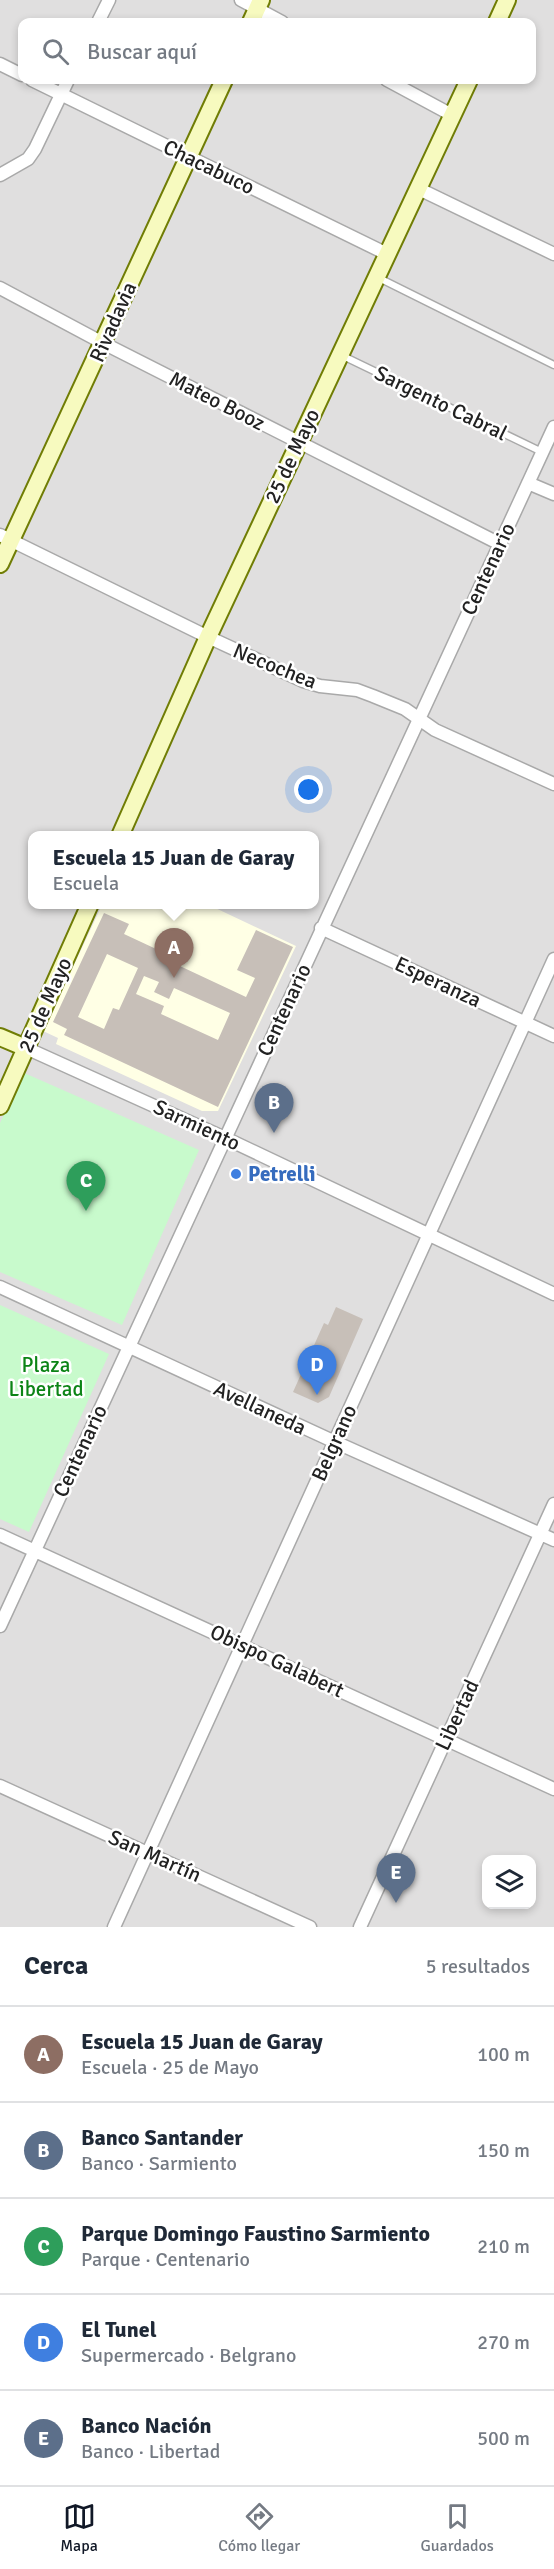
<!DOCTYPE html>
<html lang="es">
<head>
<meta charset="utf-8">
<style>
  :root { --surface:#fff; --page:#f2f2f3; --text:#1f2937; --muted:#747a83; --line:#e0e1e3; --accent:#111827 }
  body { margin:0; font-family:Signika,sans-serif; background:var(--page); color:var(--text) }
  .controls { position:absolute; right:18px; bottom:18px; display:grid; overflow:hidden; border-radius:12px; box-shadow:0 3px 9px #0003 }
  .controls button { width:54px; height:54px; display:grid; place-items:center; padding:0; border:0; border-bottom:2px solid var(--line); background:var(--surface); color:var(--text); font:30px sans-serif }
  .you { position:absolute; left:309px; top:790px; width:21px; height:21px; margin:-15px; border:4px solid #fff; border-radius:50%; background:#1a73e8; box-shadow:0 0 0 9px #1a73e833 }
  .badge { display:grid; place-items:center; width:39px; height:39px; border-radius:50%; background:var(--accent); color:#fff; font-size:20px; font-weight:700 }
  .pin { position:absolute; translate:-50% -50px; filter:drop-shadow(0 2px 3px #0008) }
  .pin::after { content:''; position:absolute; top:32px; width:21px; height:18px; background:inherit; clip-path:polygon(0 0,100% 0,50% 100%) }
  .popup { position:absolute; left:28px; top:831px; width:291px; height:78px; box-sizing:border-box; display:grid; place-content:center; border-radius:12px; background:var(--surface); filter:drop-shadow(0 2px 4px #0005); font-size:20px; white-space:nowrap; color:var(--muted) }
  .popup b { font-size:22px; color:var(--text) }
  .popup::after { content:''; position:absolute; left:50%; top:100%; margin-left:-12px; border:12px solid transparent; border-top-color:var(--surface) }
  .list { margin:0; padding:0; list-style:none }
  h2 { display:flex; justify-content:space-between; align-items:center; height:78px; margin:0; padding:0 24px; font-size:26px }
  h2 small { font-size:20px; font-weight:400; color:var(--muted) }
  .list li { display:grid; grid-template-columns:39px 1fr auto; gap:18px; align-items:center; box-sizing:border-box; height:96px; padding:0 24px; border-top:2px solid var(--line) }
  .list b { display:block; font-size:22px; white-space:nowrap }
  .list p { margin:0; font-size:20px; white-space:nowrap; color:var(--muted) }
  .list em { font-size:20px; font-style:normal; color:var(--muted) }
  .icon { flex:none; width:33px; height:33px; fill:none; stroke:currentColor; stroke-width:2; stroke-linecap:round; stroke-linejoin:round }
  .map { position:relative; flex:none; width:554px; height:1927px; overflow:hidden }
  .search { position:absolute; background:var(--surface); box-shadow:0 3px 9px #0003; left:18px; right:18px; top:18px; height:66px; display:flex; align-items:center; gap:15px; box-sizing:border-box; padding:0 21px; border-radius:12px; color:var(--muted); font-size:22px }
  .sheet { height:558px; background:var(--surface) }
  nav { display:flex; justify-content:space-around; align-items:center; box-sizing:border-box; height:84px; border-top:2px solid var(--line); background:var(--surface); font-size:16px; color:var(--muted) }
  nav a { display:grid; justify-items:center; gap:3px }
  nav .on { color:var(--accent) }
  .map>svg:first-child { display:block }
</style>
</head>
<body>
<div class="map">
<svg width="554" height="1927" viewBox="0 0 554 1927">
  <rect width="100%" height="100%" fill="#f2efe9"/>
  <path fill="#e0dfdf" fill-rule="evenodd" d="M0 0H554V1927H0ZM22 22H532V80H22ZM33 836H315V904H33ZM486 1860H532V1904H486Z"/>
  <path fill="#ffffe5" d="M102 905H209L296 946 218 1111H202L56 1044 58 1038 43 1031Z"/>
  <path fill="#c8facc" d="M22 1072 199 1150 122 1325 0 1272V1123Z
    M0 1305 109 1354 29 1532 0 1519Z"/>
  <path fill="#c7bfb8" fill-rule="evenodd" d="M104 913 129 924 124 934 169 955 167 960 246 997 255 978 237 970 256 930 293 947 218 1107 64 1035 67 1029 53 1022ZM107 954 138 968 119 1010 113 1008 104 1029 78 1017ZM144 976 159 982 154 992 169 999 174 988 230 1013 218 1040 161 1014 164 1006 136 994Z
    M336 1307 363 1319 329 1397 318 1403 293 1392 324 1323 328 1325Z"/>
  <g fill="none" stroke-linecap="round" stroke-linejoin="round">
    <g stroke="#a9a9a9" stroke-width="9">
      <path id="lane" d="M377 277 554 365
        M343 356 542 452"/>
    </g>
    <g stroke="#a9a9a9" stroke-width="15">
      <path id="street" d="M241 0 282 22
        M98 22 109 0
        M0 64 22 75
        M32 80 387 254
        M387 80 452 115
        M0 175 28 159 35 149 68 80
        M417 188 554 254
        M0 288 103 343 500 544
        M528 483 554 494
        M0 535 208 637 303 681 320 686 357 690 373 696 405 709 435 730 554 784
        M321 928 554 1036
        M26 1048 225 1138 554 1294
        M0 1287 335 1442 554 1540
        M0 1535 554 1789
        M0 1626 554 427
        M0 1786 310 1927
        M114 1927 554 959
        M360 1927 554 1504"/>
    </g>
    <g stroke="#707d05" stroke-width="20">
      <path id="secondary" d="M251 22 261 0
        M497 22 507 0
        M0 564 224 80
        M120 836 208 637 469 80
        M0 1037 26 1048
        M0 1106 90 904"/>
    </g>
    <use href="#lane" stroke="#fff" stroke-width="6"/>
    <use href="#street" stroke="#fff" stroke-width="12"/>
    <use href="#secondary" stroke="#f7fabf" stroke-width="16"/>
  </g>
  <circle fill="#3f7fe0" stroke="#fff" stroke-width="2" cx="236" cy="1174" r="6"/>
  <g text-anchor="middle" stroke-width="5" stroke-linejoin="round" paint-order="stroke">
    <g font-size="21" fill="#222" stroke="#fff">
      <text transform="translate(209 167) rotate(26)" y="7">Chacabuco</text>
      <text transform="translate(113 322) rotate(-66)" y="7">Rivadavia</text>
      <text transform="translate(217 401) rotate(27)" y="7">Mateo Booz</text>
      <text transform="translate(441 403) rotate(26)" y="7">Sargento Cabral</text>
      <text transform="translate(292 456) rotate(-65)" y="7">25 de Mayo</text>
      <text transform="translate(488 569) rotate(-65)" y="7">Centenario</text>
      <text transform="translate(275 666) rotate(22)" y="7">Necochea</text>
      <text transform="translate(438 982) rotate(25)" y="7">Esperanza</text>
      <text transform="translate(45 1005) rotate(-66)" y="7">25 de Mayo</text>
      <text transform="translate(284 1010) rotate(-65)" y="7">Centenario</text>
      <text transform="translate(197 1125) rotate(25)" y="7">Sarmiento</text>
      <text transform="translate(260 1408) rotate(25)" y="7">Avellaneda</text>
      <text transform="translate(334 1443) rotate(-66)" y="7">Belgrano</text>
      <text transform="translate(80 1451) rotate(-65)" y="7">Centenario</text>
      <text transform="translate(277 1661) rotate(25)" y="7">Obispo Galabert</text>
      <text transform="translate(457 1715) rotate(-65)" y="7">Libertad</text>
      <text transform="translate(155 1856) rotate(24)" y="7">San Martín</text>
    </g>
    <g font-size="21" font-weight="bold" fill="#366cbe" stroke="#fff" text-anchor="start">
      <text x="248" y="1181">Petrelli</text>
    </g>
    <g font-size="21" fill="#0c8416" stroke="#fff">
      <text x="46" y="1372">Plaza<tspan x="46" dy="24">Libertad</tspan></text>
    </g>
  </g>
</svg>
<div class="controls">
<button><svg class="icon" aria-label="layers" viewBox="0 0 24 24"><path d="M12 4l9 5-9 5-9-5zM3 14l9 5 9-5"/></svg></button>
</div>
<div class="you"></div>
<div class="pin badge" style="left:174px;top:978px;background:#8d6e63">A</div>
<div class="popup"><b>Escuela 15 Juan de Garay</b>Escuela</div>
<div class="pin badge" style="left:274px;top:1133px;background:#5c6f8a">B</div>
<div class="pin badge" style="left:86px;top:1211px;background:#2e9e5b">C</div>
<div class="pin badge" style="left:317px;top:1395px;background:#3f7fe0">D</div>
<div class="pin badge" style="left:396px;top:1903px;background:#5c6f8a">E</div>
<div class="search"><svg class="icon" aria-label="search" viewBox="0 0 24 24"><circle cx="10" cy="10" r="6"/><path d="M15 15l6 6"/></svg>Buscar aquí</div>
</div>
<section class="sheet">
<h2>Cerca<small>5 resultados</small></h2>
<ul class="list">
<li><span class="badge" style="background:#8d6e63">A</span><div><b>Escuela 15 Juan de Garay</b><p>Escuela · 25 de Mayo</p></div><em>100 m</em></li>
<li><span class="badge" style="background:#5c6f8a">B</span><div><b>Banco Santander</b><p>Banco · Sarmiento</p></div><em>150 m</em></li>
<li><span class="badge" style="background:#2e9e5b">C</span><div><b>Parque Domingo Faustino Sarmiento</b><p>Parque · Centenario</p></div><em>210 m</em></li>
<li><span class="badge" style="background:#3f7fe0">D</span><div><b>El Tunel</b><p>Supermercado · Belgrano</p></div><em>270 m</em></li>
<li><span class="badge" style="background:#5c6f8a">E</span><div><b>Banco Nación</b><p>Banco · Libertad</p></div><em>500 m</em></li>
</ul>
</section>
<nav>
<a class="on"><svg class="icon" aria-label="map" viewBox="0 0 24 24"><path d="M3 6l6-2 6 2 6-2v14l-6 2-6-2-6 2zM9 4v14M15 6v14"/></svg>Mapa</a>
<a><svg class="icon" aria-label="directions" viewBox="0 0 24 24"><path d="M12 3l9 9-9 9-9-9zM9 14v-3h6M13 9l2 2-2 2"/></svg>Cómo llegar</a>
<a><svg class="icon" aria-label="saved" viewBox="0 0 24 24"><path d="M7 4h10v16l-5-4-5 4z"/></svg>Guardados</a>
</nav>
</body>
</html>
